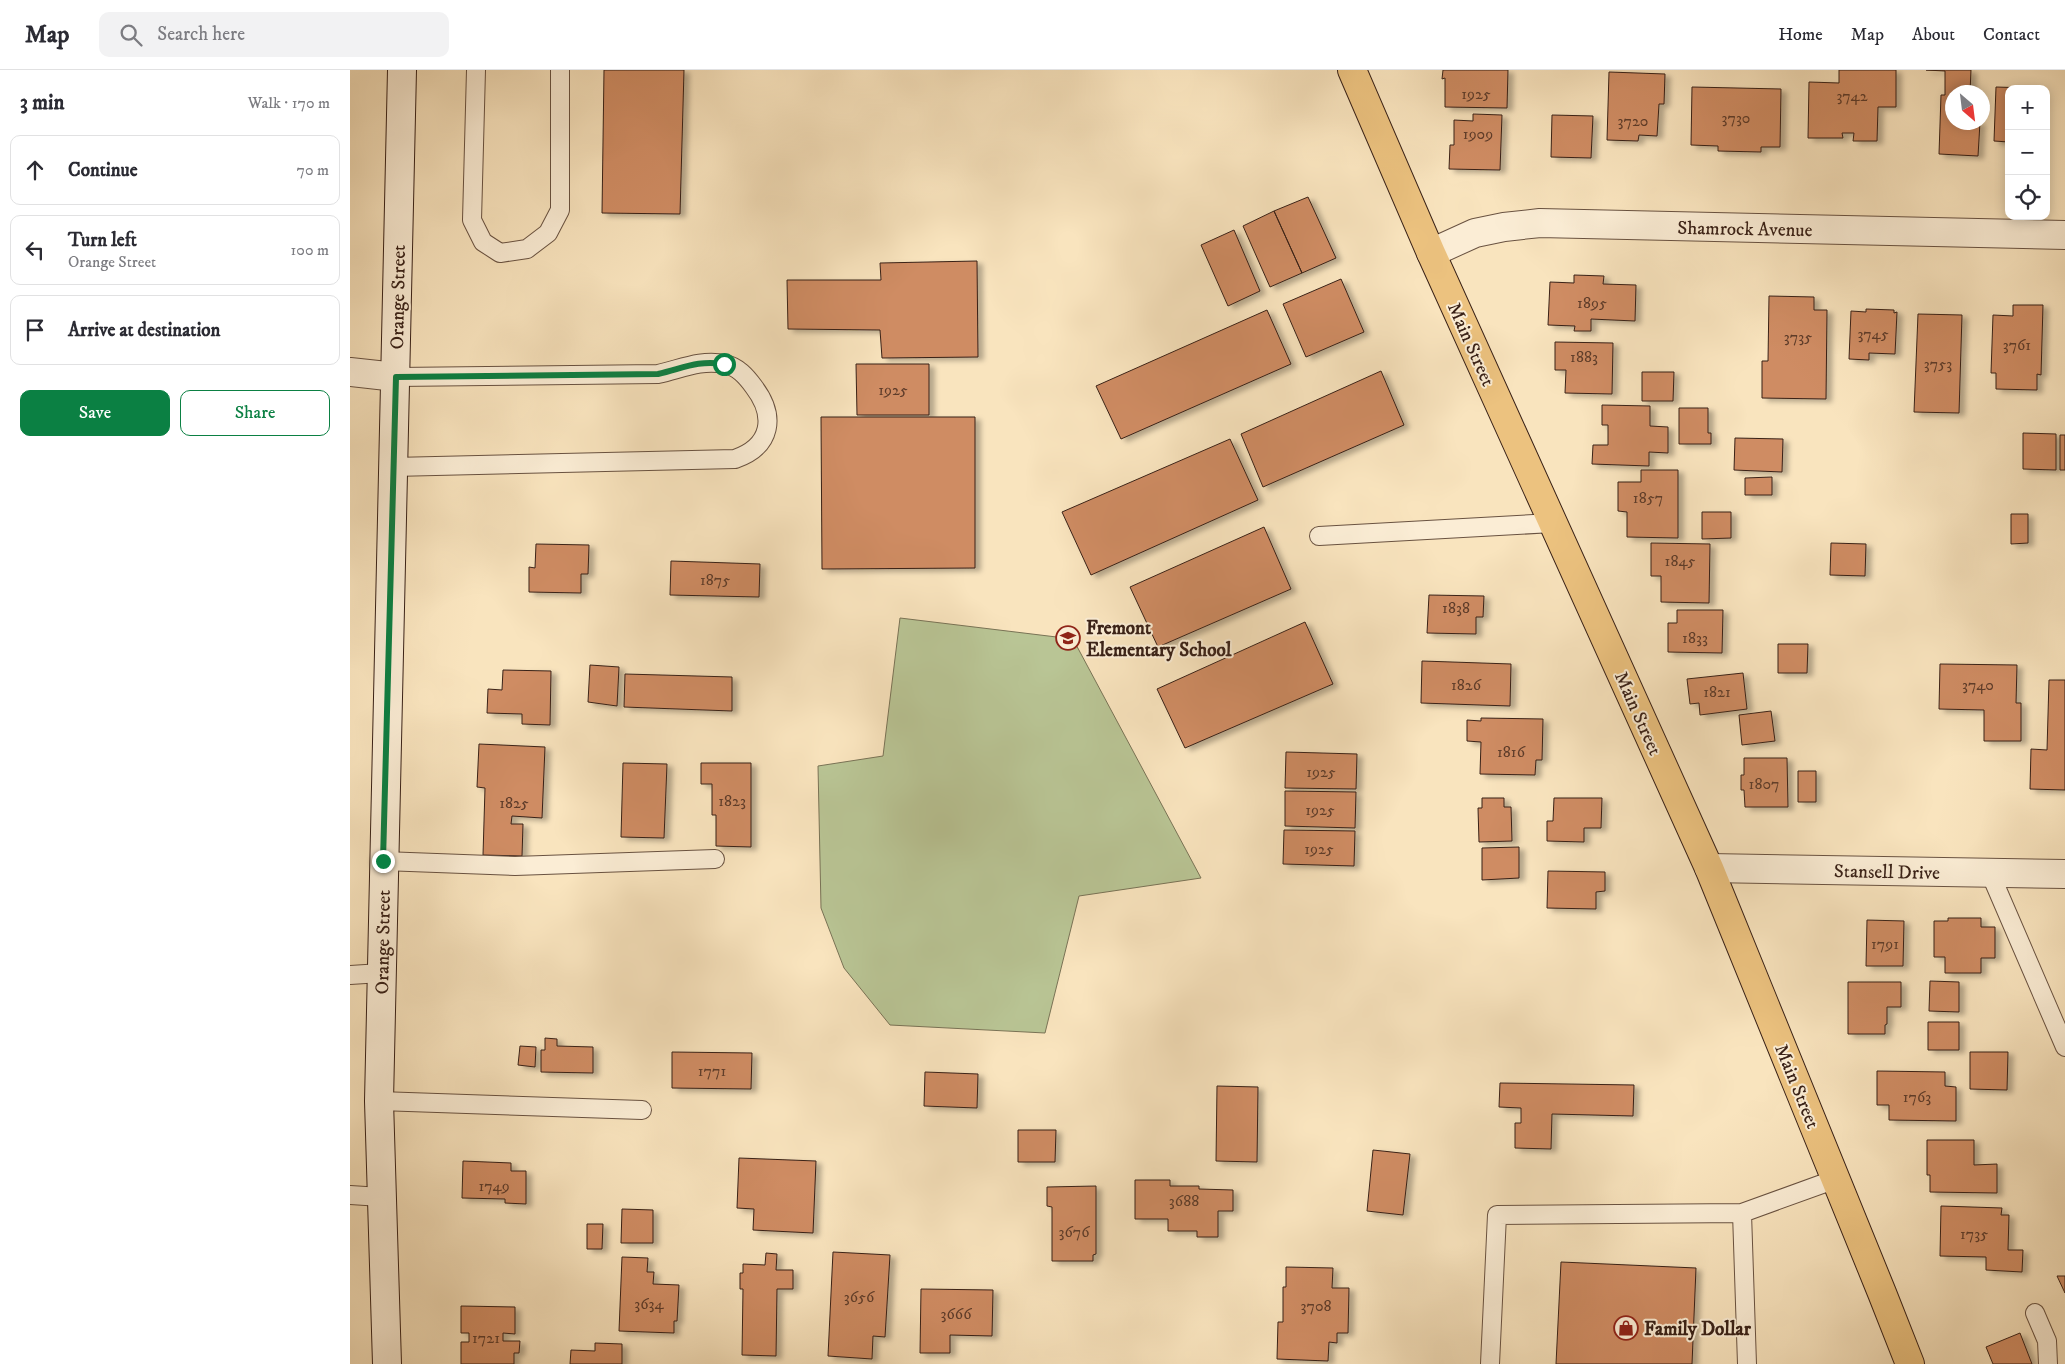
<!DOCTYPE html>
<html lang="en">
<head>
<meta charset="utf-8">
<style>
  :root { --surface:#fff; --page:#f2f2f3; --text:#2b2b33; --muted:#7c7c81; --line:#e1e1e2; --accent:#0b8043 }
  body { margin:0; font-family:"IM FELL DW Pica",serif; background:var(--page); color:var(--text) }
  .controls { position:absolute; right:15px; top:15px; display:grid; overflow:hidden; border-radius:10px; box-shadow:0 2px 12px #0003 }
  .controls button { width:45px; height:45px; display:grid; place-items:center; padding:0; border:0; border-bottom:1px solid var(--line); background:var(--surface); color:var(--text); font:25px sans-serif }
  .compass { position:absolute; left:1595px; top:15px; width:45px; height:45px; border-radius:50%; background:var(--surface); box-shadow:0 2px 12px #0003; rotate:152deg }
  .stop { position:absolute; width:15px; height:15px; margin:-11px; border:4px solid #0b8043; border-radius:50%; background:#fff }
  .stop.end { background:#0b8043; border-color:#fff; box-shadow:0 1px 5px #0008 }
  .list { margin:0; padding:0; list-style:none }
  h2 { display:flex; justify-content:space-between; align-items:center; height:65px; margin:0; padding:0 20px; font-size:21px }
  h2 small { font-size:16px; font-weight:400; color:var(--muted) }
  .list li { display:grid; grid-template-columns:32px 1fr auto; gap:15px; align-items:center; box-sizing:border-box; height:70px; margin:0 10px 10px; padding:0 10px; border:1px solid var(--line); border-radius:10px }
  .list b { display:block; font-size:19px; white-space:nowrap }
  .list p { margin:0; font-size:16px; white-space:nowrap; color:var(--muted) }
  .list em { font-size:16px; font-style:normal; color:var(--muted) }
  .actions { display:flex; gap:10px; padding:15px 20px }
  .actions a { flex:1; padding:11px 0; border:1px solid var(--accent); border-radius:10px; text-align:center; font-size:18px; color:var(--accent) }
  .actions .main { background:var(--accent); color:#fff }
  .icon { flex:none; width:28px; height:28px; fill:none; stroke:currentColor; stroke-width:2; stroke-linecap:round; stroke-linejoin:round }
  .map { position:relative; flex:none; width:1715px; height:1294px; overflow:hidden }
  header { display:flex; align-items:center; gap:30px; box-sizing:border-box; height:70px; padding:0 25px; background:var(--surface); border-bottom:1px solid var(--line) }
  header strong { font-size:24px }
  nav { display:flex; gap:28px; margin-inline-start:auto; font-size:18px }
  .search { width:350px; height:45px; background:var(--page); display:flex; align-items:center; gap:12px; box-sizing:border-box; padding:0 18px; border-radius:10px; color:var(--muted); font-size:19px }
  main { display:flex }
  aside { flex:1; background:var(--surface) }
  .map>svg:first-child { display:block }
</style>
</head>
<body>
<header>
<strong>Map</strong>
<div class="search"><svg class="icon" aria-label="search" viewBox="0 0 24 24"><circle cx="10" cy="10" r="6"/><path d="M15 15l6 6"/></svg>Search here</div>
<nav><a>Home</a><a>Map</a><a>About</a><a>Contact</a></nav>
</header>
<main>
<aside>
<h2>3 min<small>Walk · 170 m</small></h2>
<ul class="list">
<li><svg class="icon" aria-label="ahead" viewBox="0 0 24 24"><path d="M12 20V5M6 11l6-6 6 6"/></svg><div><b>Continue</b></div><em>70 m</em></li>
<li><svg class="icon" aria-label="left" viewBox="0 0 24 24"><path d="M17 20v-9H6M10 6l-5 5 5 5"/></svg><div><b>Turn left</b><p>Orange Street</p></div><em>100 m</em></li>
<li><svg class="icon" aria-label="arrive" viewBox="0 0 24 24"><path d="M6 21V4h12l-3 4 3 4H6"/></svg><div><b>Arrive at destination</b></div></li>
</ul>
<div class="actions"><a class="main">Save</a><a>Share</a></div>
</aside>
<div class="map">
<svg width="1715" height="1294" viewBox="0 0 1715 1294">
  <defs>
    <filter id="shadow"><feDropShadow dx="5.5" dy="3" stdDeviation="2.5" flood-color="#0004"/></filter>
  </defs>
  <rect width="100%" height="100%" fill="#f9e4be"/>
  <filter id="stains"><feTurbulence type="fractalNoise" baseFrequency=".004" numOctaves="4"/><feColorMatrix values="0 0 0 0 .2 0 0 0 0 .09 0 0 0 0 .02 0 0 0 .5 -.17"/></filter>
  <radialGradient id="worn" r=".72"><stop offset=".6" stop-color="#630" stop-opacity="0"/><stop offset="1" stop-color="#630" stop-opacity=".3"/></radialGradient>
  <path fill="#b9c595" stroke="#797356" d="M550 548 723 569 851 808 729 826 695 963 540 955 494 898 471 838 468 696 533 686Z"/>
  <path fill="#cf8c64" stroke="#392117" filter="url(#shadow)" d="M254 0H334L330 144 252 143Z
    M1093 0H1158L1157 38 1095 37V8L1092 9Z
    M1489 0H1546V37H1528L1527 71H1503L1504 63H1492L1493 68H1458L1459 12 1489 13Z
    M1576 0H1621L1620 22H1602V52H1630L1628 86 1589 84 1591 25H1595V1Z
    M1259 2 1315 4 1314 34H1309L1307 66 1289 65 1288 71 1257 70Z
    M1342 17 1431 19 1430 77H1411V82L1368 81V76L1341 75Z
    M1646 17 1678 18 1659 19V72L1644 71Z
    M1123 44 1152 45 1150 100 1099 99 1100 75H1104V50L1123 51Z
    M1202 45 1243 46 1241 88 1201 87Z
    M958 127 986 188 952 203 924 141Z
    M924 141 952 203 920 217 893 156Z
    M884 160 910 221 878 236 851 175Z
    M627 191 628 287 532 288 530 260 438 259 437 210H531L530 193Z
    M1224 205 1254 206 1253 214 1286 215 1285 251 1241 249V261H1224L1225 256 1198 255 1200 212 1224 213Z
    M991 209 1014 262 956 287 933 234Z
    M1419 226 1464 227V240H1477L1476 329 1412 328V291H1418Z
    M1663 235H1693L1691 305 1687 304V320L1646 319V303H1641L1643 245 1663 246Z
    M1516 239 1544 240V243L1547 242 1545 284 1519 283V290L1499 289 1501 241 1516 242Z
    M917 240 941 294 771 369 746 316Z
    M1568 244 1612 245 1609 343 1564 342Z
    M1205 272 1263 273 1262 324 1215 323 1216 300H1205Z
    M506 294H579V345H507Z
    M1031 301 1054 355 913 417 891 364Z
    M1292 302H1324L1323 331H1292Z
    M1252 335 1300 336V356L1318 357V383L1299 382V396L1242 394 1243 375H1258V355H1252Z
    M1329 338H1358V363H1361V374H1329Z
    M471 347H625V498L472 499Z
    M1673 363 1706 364V400L1673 399Z
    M1710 365H1715V400H1710Z
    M1385 368 1433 369 1432 402 1384 400Z
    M880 369 908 430 741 505 712 442Z
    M1291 400H1328V468L1277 467V442L1268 441V412H1291Z
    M1422 407V425H1395V408Z
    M1352 442H1381V468L1352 469Z
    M1661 444H1678V473L1661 474Z
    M914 457 941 519 808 577 780 517Z
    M1301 473 1360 474 1359 533 1311 532V506H1301Z
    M1481 473 1516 474 1515 506 1480 505Z
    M186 474 239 475 238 504H231V523L179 522V497L185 498Z
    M321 491 410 494 409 527 320 525Z
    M1079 525 1134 526 1133 547H1126V564L1077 563Z
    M1327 540H1373L1372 583 1318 582V553H1327Z
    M955 552 983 614 835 678 807 619Z
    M1428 574H1458L1457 603H1428Z
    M1072 591 1161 594 1160 636 1071 633Z
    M1590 594 1667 595 1666 633H1671V671H1634V640L1589 639Z
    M240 595 269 597 267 636 238 632Z
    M153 600 201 601 200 655 172 654V644L137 643 138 619 152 620Z
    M1393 603 1397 639 1350 645 1349 633 1340 634 1337 609Z
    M275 604 382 607V641L274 637Z
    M1699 610H1715V720L1680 719 1681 679 1697 680Z
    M1421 641 1425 671 1392 675 1389 645Z
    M1131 648 1193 649 1192 690H1186L1185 705 1130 704 1131 672 1117 671V650L1131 651Z
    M129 674 195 677 192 748 162 746 161 754H173L172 786 133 785 135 718 127 717Z
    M936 682 1007 684 1006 719 935 718Z
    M1394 688H1437L1438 737H1395L1394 720H1391V705H1394Z
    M273 693 317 694 314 768 271 767Z
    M351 693H401V777L366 776V745H362V714H351Z
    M1448 701H1466V732H1448Z
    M935 721 1006 722 1005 758 935 756Z
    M1132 728H1154V737H1161L1162 771 1129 772 1128 738H1132Z
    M1204 728H1252L1251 758H1234V772L1197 771V751H1203Z
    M934 760 1005 761 1004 796 933 794Z
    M1169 777V808L1132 810V778Z
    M1198 801 1255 802V821L1246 822V839L1197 838Z
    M1598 848H1631V857H1645V888H1631V903H1595V887H1584V851H1598Z
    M1517 850 1554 851 1553 896H1516Z
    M1580 911 1609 912V942L1579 941Z
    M1498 912H1551V937H1537V954L1535 955V964H1498Z
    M1578 952H1609V980H1578Z
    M195 968 207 969V976L243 977V1003L191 1002V980H195Z
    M170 976 186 977 185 997 168 995Z
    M322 982 402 983 401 1019 322 1018Z
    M1620 982H1658L1657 1020 1620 1019Z
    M1527 1001 1595 1002V1016L1606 1017V1051L1539 1050V1035H1527Z
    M575 1002 628 1004 627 1038 574 1036Z
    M1150 1013 1284 1015 1283 1046 1202 1044 1201 1079 1165 1078V1053H1171V1038L1149 1037Z
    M867 1016 908 1017 907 1092 866 1091Z
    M668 1060H706L705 1092H668Z
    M1577 1070H1624V1095L1647 1094V1123L1580 1122V1105H1577Z
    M1023 1080 1060 1084 1053 1145 1017 1141Z
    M389 1088 466 1091 463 1163 403 1160 404 1139 387 1138Z
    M113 1091 161 1093V1101H176V1134L155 1133V1129L112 1128Z
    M785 1110H820V1116H849V1119L883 1120V1141H868V1167H847V1161H818V1149H785Z
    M746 1116V1184L743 1185V1191H702V1137L697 1136V1117Z
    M1591 1136 1652 1138 1651 1145H1659L1658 1180H1673L1672 1202 1636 1200V1187L1590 1186Z
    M272 1139 303 1140V1173H271Z
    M237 1154H253L252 1179H237Z
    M483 1182 540 1185 535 1267 523 1266 522 1289 478 1286Z
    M416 1183 427 1184 426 1200H443V1219H427L426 1286 392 1285 393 1219H390V1203H393V1194L415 1195Z
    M272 1187 298 1188 297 1202H304L303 1214 329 1215 327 1251H324V1263L269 1261Z
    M1211 1192 1346 1198 1342 1294H1206Z
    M936 1197 983 1198 982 1218H999L998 1263H987V1273L979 1272 978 1291 927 1289 928 1252H933V1217H936Z
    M1707 1206H1715V1223Z
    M571 1219 643 1220 642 1266 600 1265V1283H570Z
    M111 1236 165 1237V1264L153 1263V1271H170L169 1283H164V1294H111V1272H119V1263H111Z
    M1670 1263 1682 1294H1643L1636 1277Z
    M245 1273 272 1274V1294H220L221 1280 245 1281Z"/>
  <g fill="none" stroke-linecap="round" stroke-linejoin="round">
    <g stroke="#695241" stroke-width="20">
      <path id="lane" d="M126 0 122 150 133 172 150 183 177 179 198 163 210 140V0
        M43 397 385 389C422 376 426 346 404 317 396 306 388 297 375 294 350 289 331 299 308 304L46 307
        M969 466 1203 453
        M33 791 165 796 365 789
        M1640 803 1715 977
        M0 905 31 903
        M29 1031 292 1040
        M0 1125 31 1127
        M1392 1143 1397 1294
        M1685 1243 1697 1271 1698 1294
        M1140 1294 1147 1145 1392 1143 1486 1109"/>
    </g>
    <g stroke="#695241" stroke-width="30">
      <path id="street" d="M1081 183 1125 163 1154 157 1190 153 1715 165
        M0 302 46 307
        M1359 798 1715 804"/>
    </g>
    <g stroke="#392117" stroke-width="30">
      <path id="secondary" d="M37 1294 29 1031 52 0"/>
    </g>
    <g stroke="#392117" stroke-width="30">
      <path id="primary" d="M1002 0 1081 183 1359 798 1532 1223 1560 1294"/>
    </g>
    <use href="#lane" stroke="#fbedd5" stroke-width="18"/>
    <use href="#street" stroke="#fbedd5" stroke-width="28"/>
    <use href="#secondary" stroke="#fbedd5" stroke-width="28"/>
    <use href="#primary" stroke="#ecc27f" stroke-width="28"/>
  </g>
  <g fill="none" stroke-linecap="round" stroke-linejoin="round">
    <path stroke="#0b8043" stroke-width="6" d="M33 791 46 307 308 304C334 298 347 290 374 294"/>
  </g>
  <defs>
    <g id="school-ring" transform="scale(1.25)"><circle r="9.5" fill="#fbedd5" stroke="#8f2418" stroke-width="1.5"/><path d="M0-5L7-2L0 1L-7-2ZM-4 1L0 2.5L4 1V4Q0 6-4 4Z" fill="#8f2418"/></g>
    <g id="shop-ring" transform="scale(1.25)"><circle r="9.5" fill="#fbedd5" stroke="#8f2418" stroke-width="1.5"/><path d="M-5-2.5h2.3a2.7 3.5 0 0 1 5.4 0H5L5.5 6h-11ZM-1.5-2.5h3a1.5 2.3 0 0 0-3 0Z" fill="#8f2418"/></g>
  </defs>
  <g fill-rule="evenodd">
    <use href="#school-ring" x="718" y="568"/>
    <use href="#shop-ring" x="1276" y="1258"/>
  </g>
  <g text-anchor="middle" stroke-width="4" stroke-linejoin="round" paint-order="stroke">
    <g font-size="16" fill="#5e3c2a">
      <text x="1126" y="29">1925</text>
      <text x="1502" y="31">3742</text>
      <text x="1386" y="53">3730</text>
      <text x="1283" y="56">3720</text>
      <text x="1128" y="69">1909</text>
      <text x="1242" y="238">1895</text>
      <text x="1523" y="269">3745</text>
      <text x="1448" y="272">3735</text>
      <text x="1667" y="280">3761</text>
      <text x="1234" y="292">1883</text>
      <text x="1588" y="299">3753</text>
      <text x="543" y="325">1925</text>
      <text x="1298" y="433">1857</text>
      <text x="1330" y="496">1845</text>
      <text x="365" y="515">1875</text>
      <text x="1106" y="543">1838</text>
      <text x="1345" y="573">1833</text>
      <text x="1116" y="620">1826</text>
      <text x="1628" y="620">3740</text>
      <text x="1367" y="627">1821</text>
      <text x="1161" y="687">1816</text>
      <text x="971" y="707">1925</text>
      <text x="1414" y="719">1807</text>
      <text x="382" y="736">1823</text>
      <text x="164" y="738">1825</text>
      <text x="970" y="745">1925</text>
      <text x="969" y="784">1925</text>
      <text x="1535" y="879">1791</text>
      <text x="362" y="1006">1771</text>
      <text x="1567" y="1032">1763</text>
      <text x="144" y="1121">1749</text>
      <text x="834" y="1136">3688</text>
      <text x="724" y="1167">3676</text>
      <text x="1624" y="1169">1735</text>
      <text x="509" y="1232">3656</text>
      <text x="299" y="1239">3634</text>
      <text x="966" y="1241">3708</text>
      <text x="606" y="1249">3666</text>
      <text x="136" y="1273">1721</text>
    </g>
    <g font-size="19" fill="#392117" stroke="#fbedd5">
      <text transform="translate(1395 158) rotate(1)" y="7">Shamrock Avenue</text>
      <text transform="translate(47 227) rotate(-89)" y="7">Orange Street</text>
      <text transform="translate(1122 274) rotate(66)" y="7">Main Street</text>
      <text transform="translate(1289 643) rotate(66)" y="7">Main Street</text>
      <text transform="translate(1537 801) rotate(1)" y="7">Stansell Drive</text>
      <text transform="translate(32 872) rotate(-89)" y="7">Orange Street</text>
      <text transform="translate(1448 1016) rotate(68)" y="7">Main Street</text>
    </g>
    <g font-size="19" font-weight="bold" fill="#392117" stroke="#fbedd5" text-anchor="start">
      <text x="736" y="564">Fremont<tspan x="736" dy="22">Elementary School</tspan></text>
      <text x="1294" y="1265">Family Dollar</text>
    </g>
  </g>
  <rect width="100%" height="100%" filter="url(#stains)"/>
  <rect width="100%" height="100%" fill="url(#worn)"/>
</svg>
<div class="controls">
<button>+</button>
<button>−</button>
<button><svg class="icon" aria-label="locate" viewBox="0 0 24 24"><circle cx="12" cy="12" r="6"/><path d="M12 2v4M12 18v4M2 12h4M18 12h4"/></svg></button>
</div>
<svg class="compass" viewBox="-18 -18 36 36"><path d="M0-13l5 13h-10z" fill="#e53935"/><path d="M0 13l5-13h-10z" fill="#7c7c81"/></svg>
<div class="stop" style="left:374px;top:294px"></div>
<div class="stop end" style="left:33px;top:791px"></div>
</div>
</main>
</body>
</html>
